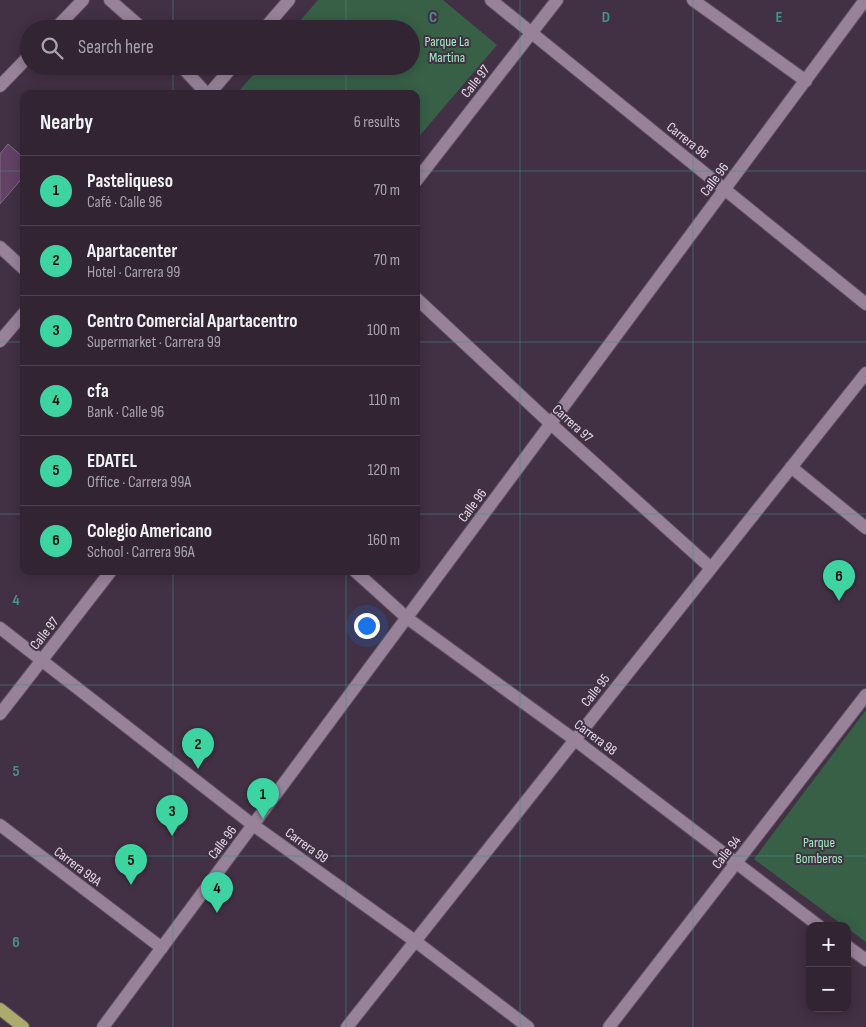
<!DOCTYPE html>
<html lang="en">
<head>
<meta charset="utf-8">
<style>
  :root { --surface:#322433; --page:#3a2c3b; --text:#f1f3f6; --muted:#a8a4ac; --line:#4d414e; --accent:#3ed4a2 }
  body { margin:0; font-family:"Sofia Sans Condensed",sans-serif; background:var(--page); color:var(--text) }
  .controls { position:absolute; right:15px; bottom:15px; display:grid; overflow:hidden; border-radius:10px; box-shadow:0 2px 12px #0003 }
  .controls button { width:45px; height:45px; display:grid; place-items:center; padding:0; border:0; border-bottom:1px solid var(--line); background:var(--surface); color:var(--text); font:25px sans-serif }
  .you { position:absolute; left:366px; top:625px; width:18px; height:18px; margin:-12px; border:4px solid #fff; border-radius:50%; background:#1a73e8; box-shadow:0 0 0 8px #1a73e833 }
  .badge { display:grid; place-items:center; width:32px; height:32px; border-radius:50%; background:var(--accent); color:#111; font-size:16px; font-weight:700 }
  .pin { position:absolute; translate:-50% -41px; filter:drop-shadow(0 1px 2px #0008) }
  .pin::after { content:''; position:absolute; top:26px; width:18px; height:15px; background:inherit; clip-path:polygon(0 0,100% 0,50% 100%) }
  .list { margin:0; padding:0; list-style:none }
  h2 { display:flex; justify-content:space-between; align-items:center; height:65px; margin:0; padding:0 20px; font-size:21px }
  h2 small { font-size:16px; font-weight:400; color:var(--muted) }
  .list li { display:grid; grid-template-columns:32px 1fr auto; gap:15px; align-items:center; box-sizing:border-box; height:70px; padding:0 20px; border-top:1px solid var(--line) }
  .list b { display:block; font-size:19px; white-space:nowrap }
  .list p { margin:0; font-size:16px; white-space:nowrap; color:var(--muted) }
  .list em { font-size:16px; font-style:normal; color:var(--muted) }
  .icon { flex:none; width:28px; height:28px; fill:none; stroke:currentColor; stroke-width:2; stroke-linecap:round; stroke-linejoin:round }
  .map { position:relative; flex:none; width:866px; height:1027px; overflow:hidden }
  .search { position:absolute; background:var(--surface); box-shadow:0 2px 12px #0003; left:20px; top:20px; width:400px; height:55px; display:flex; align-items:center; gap:12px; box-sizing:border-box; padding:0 18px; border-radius:28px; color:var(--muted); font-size:19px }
  .panel { position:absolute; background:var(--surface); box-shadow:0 2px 12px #0003; left:20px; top:90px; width:400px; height:485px; border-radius:10px }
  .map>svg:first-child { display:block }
</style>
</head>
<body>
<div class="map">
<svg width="866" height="1027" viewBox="0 0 866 1027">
  <rect width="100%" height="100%" fill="#423044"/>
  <path fill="#376047" d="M318 0H443L497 45 416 140V94H242L239 91 261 66H411V29H293Z
    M866 710V942L847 928V926H844L754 859Z"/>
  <path fill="#614164" stroke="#806c82" d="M8 144 24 158V176L0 204V154Z"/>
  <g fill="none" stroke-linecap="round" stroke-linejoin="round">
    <g stroke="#5d4f5f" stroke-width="14">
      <path id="minor" d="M110 0 143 29
        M491 0 866 304
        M693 0 806 81
        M55 29 83 0
        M264 29 289 0
        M181 66 207 94
        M0 86 29 56
        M209 94 233 66
        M416 181 557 0
        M0 247 24 269
        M416 298 551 424 711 568
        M0 341 24 313
        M791 467 866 528
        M355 571 407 618 575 740 819 926
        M0 628 253 825 415 941 528 1027
        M0 714 111 571
        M0 825 162 948
        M847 946 866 960
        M103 1027 865 0
        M347 1027 866 373
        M609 1027 866 695"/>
    </g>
    <g stroke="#5d4f5f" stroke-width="14">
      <path id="major" d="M0 1009 23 1027"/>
    </g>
    <use href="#minor" stroke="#978299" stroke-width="12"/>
    <use href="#major" stroke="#adaa6e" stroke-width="12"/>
  </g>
  <path fill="none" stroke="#458f8c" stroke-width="1" stroke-opacity="0.55" d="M173 0V29M346 0V29M520 0V1027M693 0V1027M173 66V94M346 66V94M0 171H24M416 171H866M0 342H24M416 342H866M0 514H24M416 514H866M173 571V1027M346 571V1027M0 685H866M0 856H866"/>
  <g text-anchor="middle" stroke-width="4" stroke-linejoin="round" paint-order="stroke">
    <g font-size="14" fill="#a2eec0" stroke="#423044">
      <text x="447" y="46">Parque La<tspan x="447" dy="16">Martina</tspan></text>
      <text x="819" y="847">Parque<tspan x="819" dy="16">Bomberos</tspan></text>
    </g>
    <g font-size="14" fill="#e6dbe7" stroke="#423044">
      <text transform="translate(475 81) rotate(-52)" y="5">Calle 97</text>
      <text transform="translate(688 140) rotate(39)" y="5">Carrera 96</text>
      <text transform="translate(714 179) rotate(-53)" y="5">Calle 96</text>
      <text transform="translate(573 423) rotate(42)" y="5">Carrera 97</text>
      <text transform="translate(472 505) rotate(-53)" y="5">Calle 96</text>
      <text transform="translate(44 633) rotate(-52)" y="5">Calle 97</text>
      <text transform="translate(595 690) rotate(-52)" y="5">Calle 95</text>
      <text transform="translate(596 737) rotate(37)" y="5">Carrera 98</text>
      <text transform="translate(222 842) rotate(-53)" y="5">Calle 96</text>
      <text transform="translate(307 845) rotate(36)" y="5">Carrera 99</text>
      <text transform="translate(726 852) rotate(-52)" y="5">Calle 94</text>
      <text transform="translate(78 866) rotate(37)" y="5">Carrera 99A</text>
    </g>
  </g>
  <g font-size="16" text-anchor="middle" font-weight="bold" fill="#458f8c" stroke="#423044" stroke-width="4" stroke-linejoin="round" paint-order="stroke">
    <text x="433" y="22">C</text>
    <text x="606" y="22">D</text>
    <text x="779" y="22">E</text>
    <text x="16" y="605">4</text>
    <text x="16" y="776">5</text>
    <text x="16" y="947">6</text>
  </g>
</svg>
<div class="controls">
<button>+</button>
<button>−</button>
</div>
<div class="you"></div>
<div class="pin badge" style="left:263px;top:819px">1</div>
<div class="pin badge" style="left:198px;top:769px">2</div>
<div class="pin badge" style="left:172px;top:836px">3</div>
<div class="pin badge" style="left:217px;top:913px">4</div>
<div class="pin badge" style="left:131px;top:885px">5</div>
<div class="pin badge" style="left:839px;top:601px">6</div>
<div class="search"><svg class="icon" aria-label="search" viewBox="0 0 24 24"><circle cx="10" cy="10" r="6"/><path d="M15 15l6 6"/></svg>Search here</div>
<section class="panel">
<h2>Nearby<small>6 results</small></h2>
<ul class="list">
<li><span class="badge">1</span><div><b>Pasteliqueso</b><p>Café · Calle 96</p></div><em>70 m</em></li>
<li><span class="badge">2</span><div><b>Apartacenter</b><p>Hotel · Carrera 99</p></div><em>70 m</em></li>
<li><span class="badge">3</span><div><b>Centro Comercial Apartacentro</b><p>Supermarket · Carrera 99</p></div><em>100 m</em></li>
<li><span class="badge">4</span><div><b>cfa</b><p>Bank · Calle 96</p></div><em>110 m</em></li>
<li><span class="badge">5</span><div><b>EDATEL</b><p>Office · Carrera 99A</p></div><em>120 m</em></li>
<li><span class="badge">6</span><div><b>Colegio Americano</b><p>School · Carrera 96A</p></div><em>160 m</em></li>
</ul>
</section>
</div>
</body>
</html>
